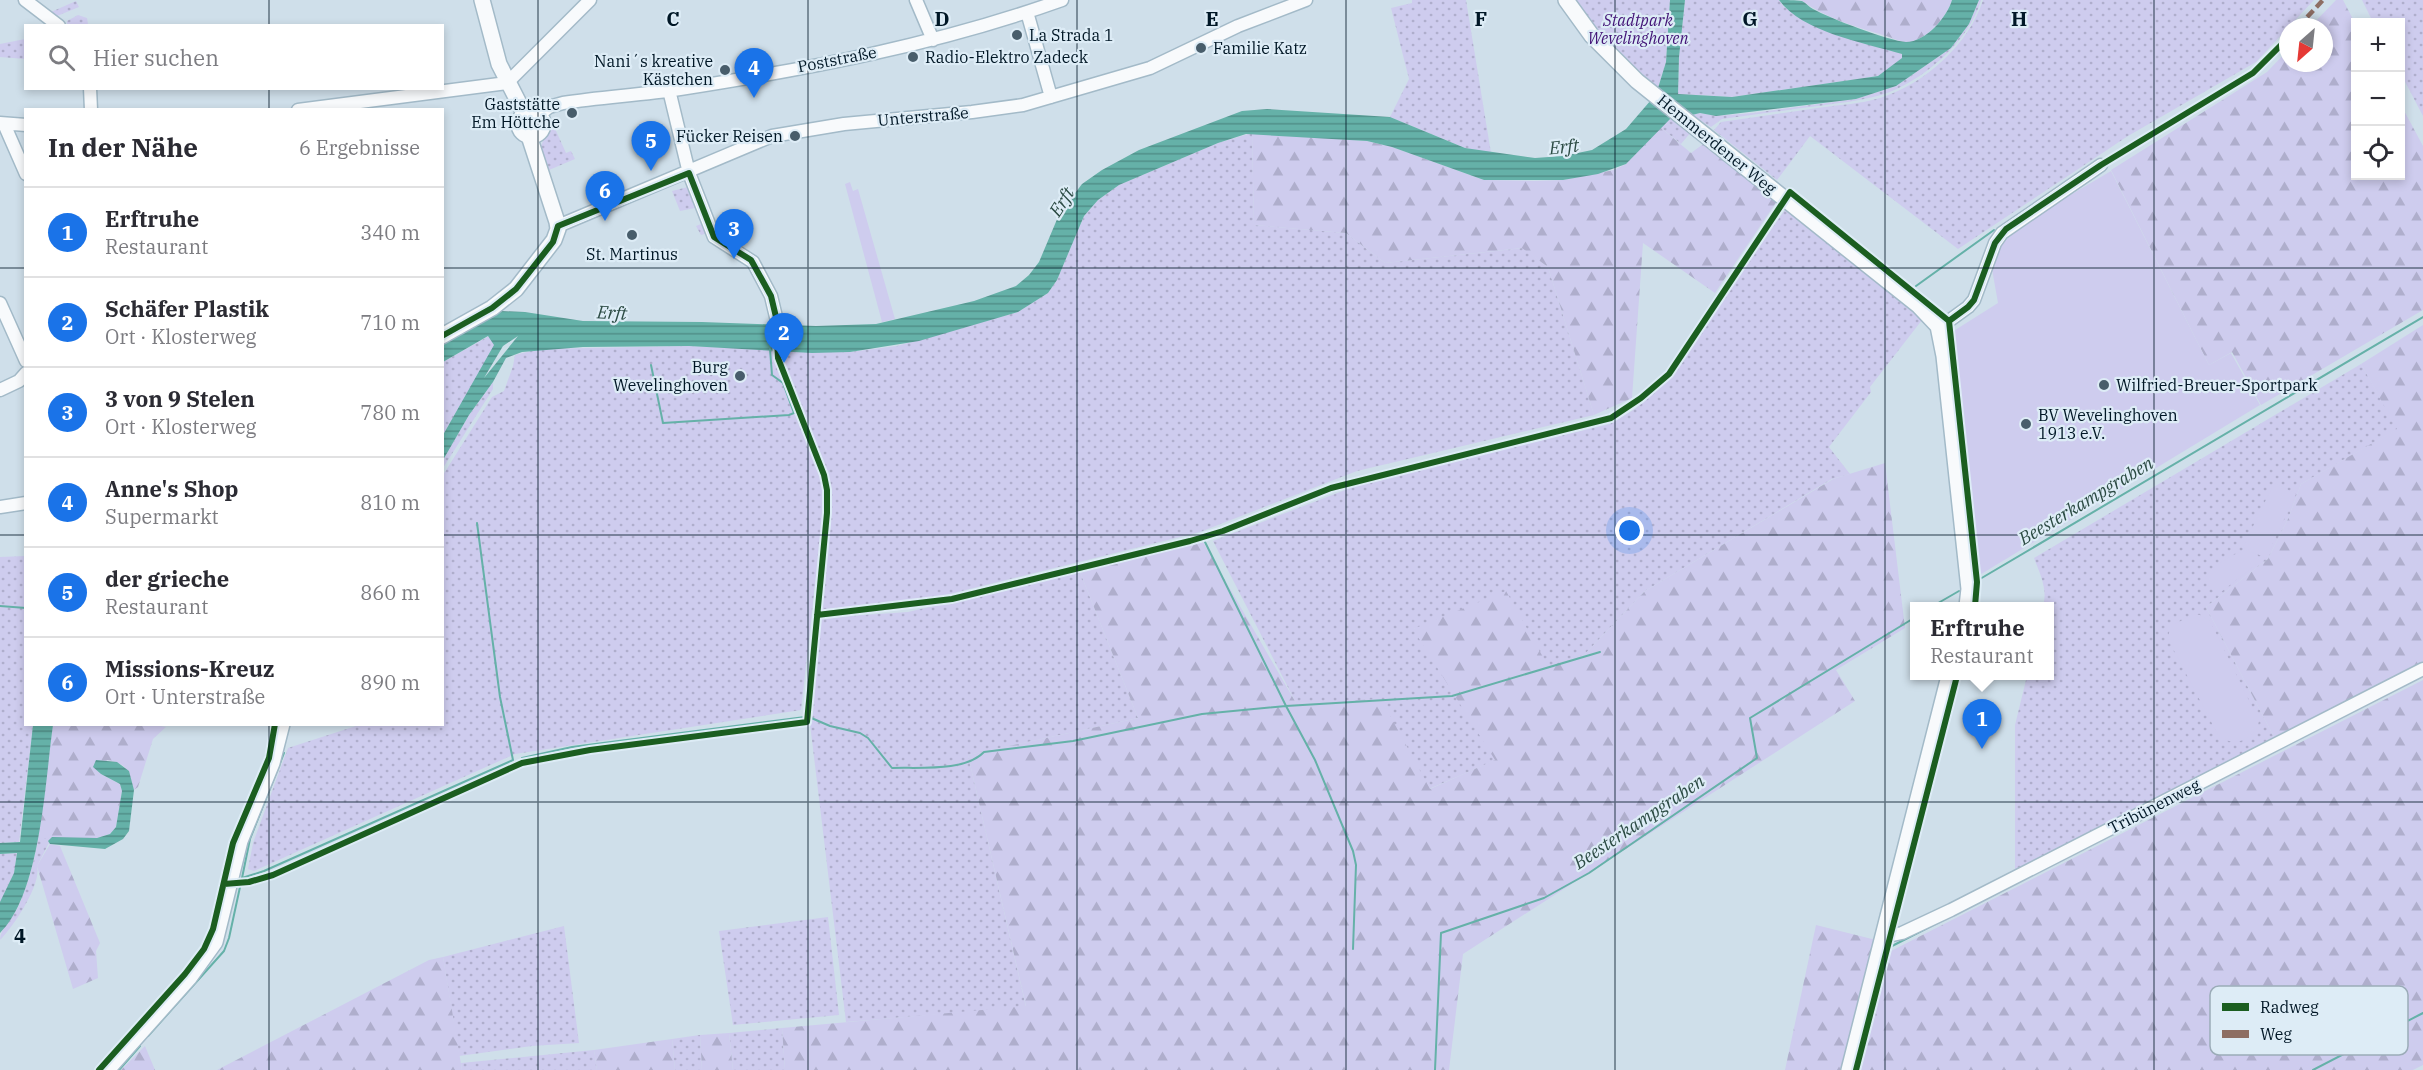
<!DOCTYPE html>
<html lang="de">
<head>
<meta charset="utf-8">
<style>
  :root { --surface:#fff; --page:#f2f2f3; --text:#2b2b33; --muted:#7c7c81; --line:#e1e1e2; --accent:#1a73e8 }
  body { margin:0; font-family:"IBM Plex Serif",serif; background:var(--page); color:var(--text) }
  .controls { position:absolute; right:18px; top:18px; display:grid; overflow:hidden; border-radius:0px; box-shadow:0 3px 9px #0003 }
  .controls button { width:54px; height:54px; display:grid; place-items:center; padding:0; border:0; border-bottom:2px solid var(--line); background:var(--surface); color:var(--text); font:30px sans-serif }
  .compass { position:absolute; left:2279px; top:18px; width:54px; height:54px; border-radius:50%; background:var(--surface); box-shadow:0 3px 9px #0003; rotate:207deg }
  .you { position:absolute; left:1630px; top:531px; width:21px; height:21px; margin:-15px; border:4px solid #fff; border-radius:50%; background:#1a73e8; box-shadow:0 0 0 9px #1a73e833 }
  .badge { display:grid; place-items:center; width:39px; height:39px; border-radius:50%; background:var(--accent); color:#fff; font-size:20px; font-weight:700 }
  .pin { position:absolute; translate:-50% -50px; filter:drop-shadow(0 2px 3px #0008) }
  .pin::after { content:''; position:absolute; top:32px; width:21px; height:18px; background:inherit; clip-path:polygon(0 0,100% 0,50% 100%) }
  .popup { position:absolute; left:1910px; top:602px; width:144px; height:78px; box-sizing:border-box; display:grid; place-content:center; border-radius:0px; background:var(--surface); filter:drop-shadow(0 2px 4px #0005); font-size:20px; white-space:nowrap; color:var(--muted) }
  .popup b { font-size:22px; color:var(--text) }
  .popup::after { content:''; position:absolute; left:50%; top:100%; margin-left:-12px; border:12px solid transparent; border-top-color:var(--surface) }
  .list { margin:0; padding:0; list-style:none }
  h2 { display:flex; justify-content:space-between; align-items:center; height:78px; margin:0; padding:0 24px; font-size:26px }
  h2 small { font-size:20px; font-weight:400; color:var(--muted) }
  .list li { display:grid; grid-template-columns:39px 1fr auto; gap:18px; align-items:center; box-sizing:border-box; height:90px; padding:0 24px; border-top:2px solid var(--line) }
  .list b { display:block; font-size:22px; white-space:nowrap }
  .list p { margin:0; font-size:20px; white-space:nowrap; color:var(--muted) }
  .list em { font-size:20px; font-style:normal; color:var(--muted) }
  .icon { flex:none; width:33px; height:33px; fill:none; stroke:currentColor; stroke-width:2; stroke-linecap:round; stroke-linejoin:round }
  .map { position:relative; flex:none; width:2423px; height:1070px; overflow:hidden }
  .search { position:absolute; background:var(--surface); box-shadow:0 3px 9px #0003; left:24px; top:24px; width:420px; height:66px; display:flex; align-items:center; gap:15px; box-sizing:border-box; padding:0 21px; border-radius:0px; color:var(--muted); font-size:22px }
  .panel { position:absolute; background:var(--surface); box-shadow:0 3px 9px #0003; left:24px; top:108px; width:420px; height:618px; border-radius:0px }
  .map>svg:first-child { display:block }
</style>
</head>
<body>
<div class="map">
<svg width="2423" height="1070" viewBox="0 0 2423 1070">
  <defs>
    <pattern id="grass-dots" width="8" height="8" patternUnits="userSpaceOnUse" patternTransform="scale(1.5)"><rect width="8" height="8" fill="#ceccee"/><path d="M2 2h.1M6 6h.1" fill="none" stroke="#afaecc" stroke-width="1.8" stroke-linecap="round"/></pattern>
    <pattern id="forest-firs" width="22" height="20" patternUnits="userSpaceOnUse" patternTransform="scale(1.5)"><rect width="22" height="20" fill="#ceccee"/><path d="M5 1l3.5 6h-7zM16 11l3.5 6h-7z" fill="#afaecc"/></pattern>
    <pattern id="water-rules" width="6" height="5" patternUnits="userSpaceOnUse" patternTransform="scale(1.5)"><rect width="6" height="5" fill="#65b1a8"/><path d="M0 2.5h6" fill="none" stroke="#518f89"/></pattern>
  </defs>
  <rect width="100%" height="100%" fill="#cfdfea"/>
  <path fill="url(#grass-dots)" d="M1412 0H1466L1491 153 1465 148 1390 117 1409 79 1391 8 1412 3Z
    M1576 0H1670L1666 62 1658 88C1628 61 1596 35 1576 0Z
    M1685 0H1779L1784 7 1902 54V59L1878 76 1732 97 1678 94 1679 57Z
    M1979 0H1981C1970 41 1921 83 1881 95 1860 101 1839 103 1818 106 1786 110 1754 115 1722 119L1711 127 1692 115 1700 113 1716 116 1753 113 1856 99 1896 86 1951 48 1969 24Z
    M1983 0H2314L2256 62 2128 136 1958 249 1810 136 1777 180 1714 130 1721 122C1753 117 1785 113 1817 108 1838 105 1860 104 1880 98 1925 84 1969 44 1983 0Z
    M2362 0H2423V116L2401 74 2400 22H2373Z
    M76 1 79 7 57 16 51 12Z
    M78 15 87 18 88 24 67 25V21Z
    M25 39V59L0 57V44Z
    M1672 117 1691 132 1681 144 1660 127Z
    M552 122 566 153 571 151 575 159 549 170 540 148Z
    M1252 133 1254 225 1346 233 1385 263 1523 248 1548 267 1594 415 1357 471 1200 532 925 600 819 613 829 490C823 456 807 422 794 391 789 377 783 366 781 351L850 352 897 346 1018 312 1048 293 1057 280 1084 216 1098 200 1119 185 1218 143Z
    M688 187 708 233 701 235 696 226 701 224 695 208 680 211 672 191Z
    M1787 207 1922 320 1870 387 1871 392 1829 447 1850 474 1832 479 1645 591 1584 655 1548 667 1414 628 1496 760 1429 789 1381 700 1296 703 1213 541 1366 482 1610 424 1635 409 1660 388Z
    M489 336 495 345 443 435V362Z
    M689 346 773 350 823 481 824 505 801 710 515 754 254 871 248 869 253 843 288 748 359 725 442 724 443 475 492 397 504 391 513 366 515 355 539 349Z
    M2361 364 2398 429 2301 484 2288 519 2268 559 2206 607 2274 737 2015 872V725L2027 676H2050V606H2043C2048 589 2040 574 2034 558Z
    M493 382V389L443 468V460L469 415Z
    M25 556 26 724 33 725 19 842 0 843V557Z
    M1080 572 1138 718 968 755 1026 1007 846 1022 810 724 820 618 908 612Z
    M52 837 37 866C42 884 13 927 0 940 0 928 13 918 18 907 28 885 34 862 38 838Z
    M17 853 14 873 0 904V854Z
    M828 917 839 1015 733 1025 719 931Z
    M564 926 579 1043 532 1046 459 1056 443 957Z
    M782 1028 785 1070H733L729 1033Z
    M700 1035 702 1070H675L672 1039Z
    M594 1050 597 1070H462L461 1063Z"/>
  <path fill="url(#forest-firs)" d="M1801 0H1952C1947 17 1925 43 1905 42 1898 41 1890 37 1883 35 1854 26 1825 18 1801 0Z
    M2336 0H2343L2355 23 2356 176H2400L2401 105 2423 146V310L2261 405 2232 352 2209 365 2111 170 2267 72 2288 50V63H2324V27H2310Z
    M1660 127 1691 153 1706 142 1779 198 1715 293 1643 243 1632 398 1594 415 1548 267 1522 248 1385 263 1346 233 1254 225 1252 133 1367 141 1392 147 1484 180 1534 181 1563 180 1614 170 1626 164Z
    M2423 325V662L2274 737 2206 607 2268 559 2288 519 2301 484 2397 429 2361 364Z
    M1885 463 1905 628 1836 670 1855 701 1463 954 1449 1070H785L782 1028 1026 1006 968 755 1138 718 1080 572 1203 542 1296 703 1381 699 1430 789 1495 760 1413 629 1506 591 1548 666 1584 655 1645 591 1833 479Z
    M2423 680V1065L2413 1070H1861L1891 951Z
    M150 724 166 727 153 739 138 787 134 790C129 771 127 763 107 760L101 774 120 784 122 791 116 827 110 834 97 838H38L53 725Z
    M50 844 60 846 100 943 96 951 98 978 73 989 37 866Z
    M1816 925 1872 939 1877 937 1842 1070H1785Z
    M443 957 462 1070H217L429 960Z
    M729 1033 733 1070H702L700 1035Z
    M672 1039 675 1070H597L594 1050Z
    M145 1046 155 1070H121Z"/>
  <path fill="#ceccee" d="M2111 171 2209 365 2231 353 2260 405 1978 576 1952 332 1998 303 1992 269 2003 235Z
    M850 182 853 191 858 189 895 319 882 322 845 184Z
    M2274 483 2296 494 2266 558 2250 551 2258 556V563L2221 592H2214L2205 580C2208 568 2238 549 2250 551L2243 547Z
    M2193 614 2200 615 2210 621 2259 721C2256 741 2232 748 2218 735L2168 639 2170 627Z"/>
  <path fill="url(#water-rules)" fill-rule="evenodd" d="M1670 0H1685L1679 57 1678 94 1732 97 1878 76 1902 58V54C1865 43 1802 32 1779 0 1786 0 1796 0 1802 1 1806 3 1809 7 1813 9 1829 18 1889 41 1906 42 1926 42 1947 17 1952 0H1979L1969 24 1951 48 1896 86 1856 99 1716 116 1700 113 1692 115 1658 88 1666 62Z
    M1651 100 1672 117 1626 164 1598 174 1563 180H1484L1392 147 1367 141 1246 134 1218 143 1119 185 1098 200 1084 216 1057 280 1048 293 1018 312 919 341 850 352 812 353 689 346 583 347 522 352 506 358 493 382 469 415 443 460V435L494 345 488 336 443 362V343L501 311 525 312 583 321 702 322 816 326 876 324 974 301 1016 286 1029 275 1039 262 1058 217 1067 204 1082 184 1102 170 1139 150 1242 111 1267 109 1390 117 1465 148 1535 158 1563 156 1592 150 1626 129ZM518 336 484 378 503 346Z
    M33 725H53C45 780 41 893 0 933V902L14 873 17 853 0 854V843L20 842Z
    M96 760 117 762 129 771 134 790 129 831 123 839 105 849 50 844 48 841 52 837 97 838 110 834 116 827 122 791 120 784 101 774 93 767Z"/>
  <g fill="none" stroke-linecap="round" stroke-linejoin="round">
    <path stroke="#65b1a8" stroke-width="2" d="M1916 286 1994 230
      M651 365 663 423 789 415 794 413 783 383 772 375 770 349
      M1205 542 1286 706 1315 760 1353 851 1356 865 1353 949
      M1980 579 2423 317
      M0 606 26 608
      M1933 606 1959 591
      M809 717 830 726 860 733 868 738 892 768C919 767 965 772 984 752L1073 741 1202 714 1286 706 1452 696 1600 652
      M522 758 572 747 805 717
      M2150 815 2215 782
      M242 878 250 839 284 753
      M242 880V878L264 871 513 760 500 697 477 523
      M1892 946 1945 919
      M148 1036 224 951 229 938 240 887
      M119 1070 140 1046
      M1435 1070 1441 933 1544 898 1589 873 1757 758 1750 718 1914 618
      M2313 1070 2423 1013"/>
    <g stroke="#a3bac8" stroke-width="15">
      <path id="minor" d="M25 0 59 26
        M916 0 933 40
        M1027 12 1051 97
        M90 88 91 110
        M669 90 689 173 714 237 753 262 771 296 776 317
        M298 110 507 83 590 0
        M539 115 549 107 563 103C602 97 641 95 680 89 809 69 939 44 1062 0
        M0 123 26 125
        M4 124 26 174
        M558 226 772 136 844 124 972 112 1023 105 1150 68 1238 26 1306 0
        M0 303 26 361
        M1939 328 1968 307 1974 300 1995 243 2002 233 2101 165
        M0 390 19 381 26 373
        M0 507 26 503
        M1883 937 1902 933 1951 910 2423 669"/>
    </g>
    <g stroke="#a3bac8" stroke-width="18">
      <path id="major" d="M482 0 499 64 524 113
        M1566 0 1592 36 1637 81 1919 306 1938 326 1944 356 1969 589 1967 606
        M519 124a12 12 0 1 1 24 0a12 12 0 1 1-24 0Z
        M442 336 492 308 516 289 554 240 558 229 557 222 529 136
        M107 1070 189 978 215 942 240 841 272 763 282 724
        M1849 1070 1949 676"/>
    </g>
    <use href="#minor" stroke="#f8fafc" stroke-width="12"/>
    <use href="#major" stroke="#f8fafc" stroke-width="15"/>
    <path stroke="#8d6e63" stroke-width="4.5" stroke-dasharray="9 4.5" stroke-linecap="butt" d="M2298 27 2323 0"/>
    <g stroke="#ddecf6" stroke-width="10">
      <path id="cycleway" d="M1949 321 1968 307 1974 300 1995 243 2006 229 2101 165 2253 73 2288 38
        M817 615 952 599 1190 541 1223 531 1331 488 1611 418 1641 398 1669 374 1790 192 1949 321 1977 582 1975 606
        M224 884 249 882 273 875 522 763 590 750 807 722 827 513V490L824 475 778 358 776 317 771 296 751 260 714 237 689 173 558 226 553 242 516 289 492 308 442 336
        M99 1070 185 974 204 949 213 929 233 843 269 758 275 724
        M1856 1070 1957 676"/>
    </g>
    <use href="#cycleway" stroke="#1b5e20" stroke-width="6"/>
  </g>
  <path fill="none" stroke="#001726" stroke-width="1.5" stroke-opacity="0.55" d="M269 0V26M538 0V1070M808 0V1070M1077 0V1070M1346 0V1070M1615 0V1070M1885 0V1070M2154 0V1070M269 88V110M0 268H26M442 268H2423M0 535H26M442 535H2423M269 724V1070M0 802H2423"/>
  <g fill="#485d6b" stroke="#ddecf6" stroke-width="2">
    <circle cx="1017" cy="35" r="6"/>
    <circle cx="1201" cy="48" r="6"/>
    <circle cx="913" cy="57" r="6"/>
    <circle cx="725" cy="70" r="6"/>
    <circle cx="572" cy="113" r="6"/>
    <circle cx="795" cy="136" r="6"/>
    <circle cx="632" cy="235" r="6"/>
    <circle cx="740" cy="376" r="6"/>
    <circle cx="2104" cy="385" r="6"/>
    <circle cx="2026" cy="424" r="6"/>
  </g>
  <g text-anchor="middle" stroke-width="4.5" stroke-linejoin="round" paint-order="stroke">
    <g font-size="16" font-style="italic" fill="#431477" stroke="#ddecf6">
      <text x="1638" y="26">Stadtpark<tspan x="1638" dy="18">Wevelinghoven</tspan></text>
    </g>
    <g font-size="16" fill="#001726" stroke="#ddecf6" text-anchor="start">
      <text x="1029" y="41">La Strada 1</text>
      <text x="1213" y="54">Familie Katz</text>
      <text x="925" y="63">Radio-Elektro Zadeck</text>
      <text x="713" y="67" text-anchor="end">Nani´s kreative<tspan x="713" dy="18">Kästchen</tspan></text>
      <text x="560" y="110" text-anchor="end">Gaststätte<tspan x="560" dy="18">Em Höttche</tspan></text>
      <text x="783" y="142" text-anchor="end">Fücker Reisen</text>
      <text x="632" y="260" text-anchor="middle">St. Martinus</text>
      <text x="728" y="373" text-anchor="end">Burg<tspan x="728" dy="18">Wevelinghoven</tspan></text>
      <text x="2116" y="391">Wilfried-Breuer-Sportpark</text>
      <text x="2038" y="421">BV Wevelinghoven<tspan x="2038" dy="18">1913 e.V.</tspan></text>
    </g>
    <g font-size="16" fill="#001726" stroke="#ddecf6">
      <text transform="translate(837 59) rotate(-11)" y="6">Poststraße</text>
      <text transform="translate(923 116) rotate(-5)" y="6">Unterstraße</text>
      <text transform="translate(1717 144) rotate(39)" y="6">Hemmerdener Weg</text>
      <text transform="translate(2154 806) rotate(-27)" y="6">Tribünenweg</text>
    </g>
    <g font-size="18" font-style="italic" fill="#2c4b44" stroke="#ddecf6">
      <text transform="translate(1564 147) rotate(-6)" y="6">Erft</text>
      <text transform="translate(1062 202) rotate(-58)" y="6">Erft</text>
      <text transform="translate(612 313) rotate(3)" y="6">Erft</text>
      <text transform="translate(2086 501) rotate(-31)" y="6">Beesterkampgraben</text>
      <text transform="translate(1639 822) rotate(-34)" y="6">Beesterkampgraben</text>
    </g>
  </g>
  <rect x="2210" y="986" width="198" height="69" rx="9" fill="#ddecf6" stroke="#9bacb8" stroke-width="1.5"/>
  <rect x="2222" y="1003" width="27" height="8" fill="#1b5e20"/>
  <rect x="2222" y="1030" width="27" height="8" fill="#8d6e63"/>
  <g font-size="16" fill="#001726">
    <text x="2260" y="1013">Radweg</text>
    <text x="2260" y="1040">Weg</text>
  </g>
  <g font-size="20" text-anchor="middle" font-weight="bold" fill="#001726" stroke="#ddecf6" stroke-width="4.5" stroke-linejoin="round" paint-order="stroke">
    <text x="673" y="26">C</text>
    <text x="942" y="26">D</text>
    <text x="1212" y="26">E</text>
    <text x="1481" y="26">F</text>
    <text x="1750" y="26">G</text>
    <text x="2019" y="26">H</text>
    <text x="20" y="943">4</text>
  </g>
</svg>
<div class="controls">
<button>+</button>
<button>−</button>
<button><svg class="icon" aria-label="locate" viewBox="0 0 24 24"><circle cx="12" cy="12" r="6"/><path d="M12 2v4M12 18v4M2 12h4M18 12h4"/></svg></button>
</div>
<svg class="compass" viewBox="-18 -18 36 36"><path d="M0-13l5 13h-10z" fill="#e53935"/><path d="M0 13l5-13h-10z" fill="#7c7c81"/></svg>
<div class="you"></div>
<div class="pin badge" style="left:1982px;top:749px">1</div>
<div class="popup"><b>Erftruhe</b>Restaurant</div>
<div class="pin badge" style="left:784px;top:363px">2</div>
<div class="pin badge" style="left:734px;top:259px">3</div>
<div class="pin badge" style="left:754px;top:98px">4</div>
<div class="pin badge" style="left:651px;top:171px">5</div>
<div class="pin badge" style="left:605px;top:221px">6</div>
<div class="search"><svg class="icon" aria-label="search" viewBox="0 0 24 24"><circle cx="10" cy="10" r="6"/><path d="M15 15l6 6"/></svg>Hier suchen</div>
<section class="panel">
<h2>In der Nähe<small>6 Ergebnisse</small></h2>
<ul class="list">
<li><span class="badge">1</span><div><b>Erftruhe</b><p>Restaurant</p></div><em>340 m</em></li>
<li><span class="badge">2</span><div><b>Schäfer Plastik</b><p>Ort · Klosterweg</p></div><em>710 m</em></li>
<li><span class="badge">3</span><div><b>3 von 9 Stelen</b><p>Ort · Klosterweg</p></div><em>780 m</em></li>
<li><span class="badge">4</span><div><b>Anne's Shop</b><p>Supermarkt</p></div><em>810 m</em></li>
<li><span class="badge">5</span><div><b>der grieche</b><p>Restaurant</p></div><em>860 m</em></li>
<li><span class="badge">6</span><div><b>Missions-Kreuz</b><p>Ort · Unterstraße</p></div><em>890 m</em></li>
</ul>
</section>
</div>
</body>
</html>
